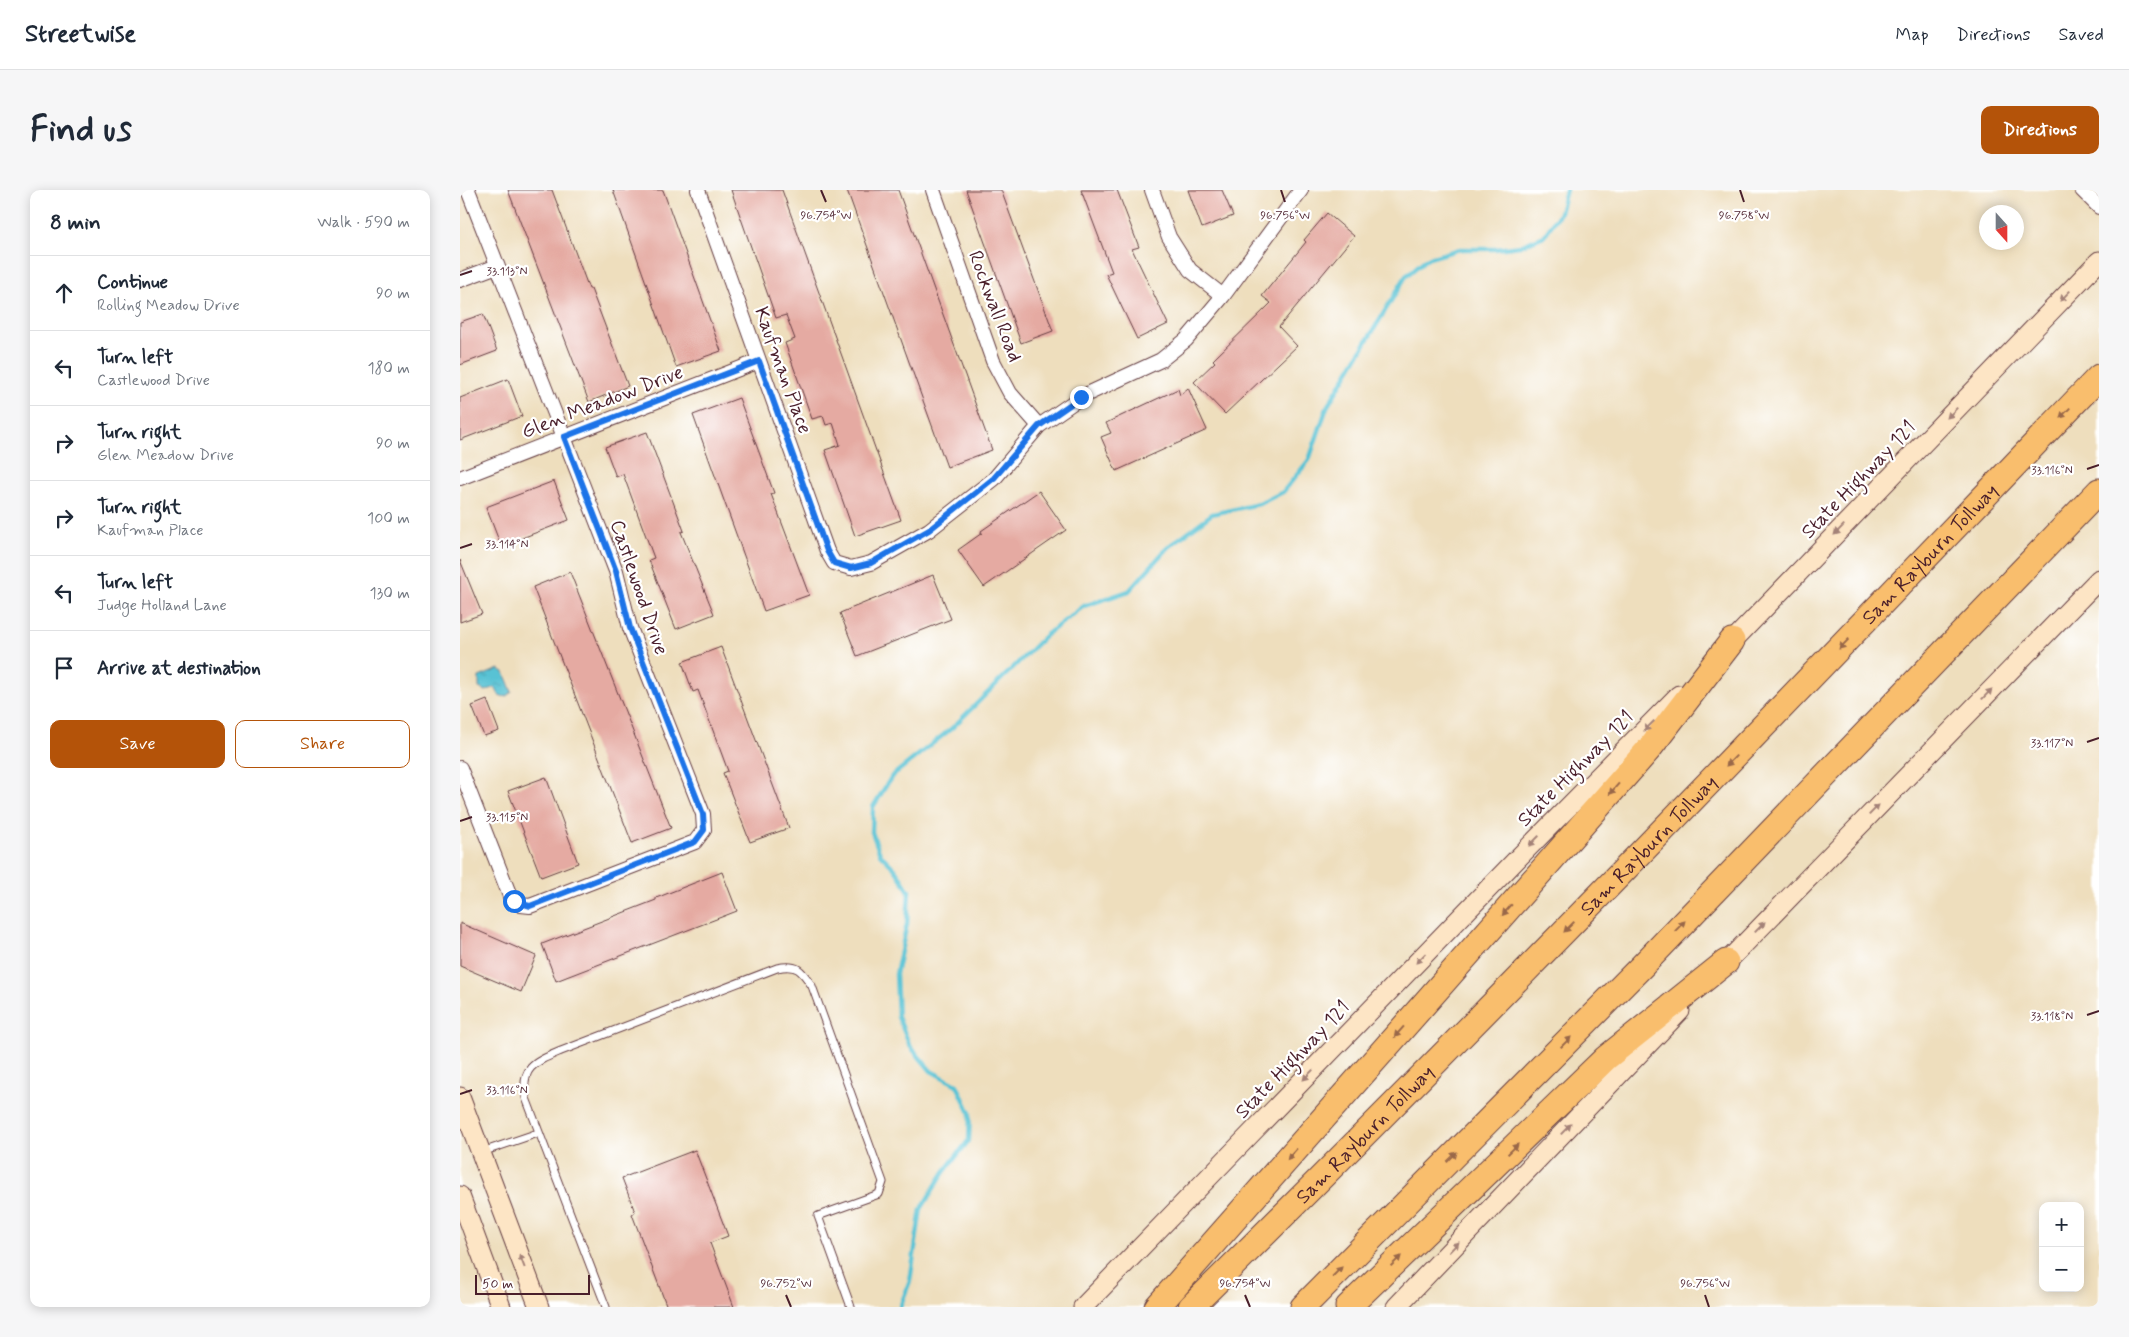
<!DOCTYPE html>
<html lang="en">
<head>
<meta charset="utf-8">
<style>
  :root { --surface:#fff; --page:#f6f6f7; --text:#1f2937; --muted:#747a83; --line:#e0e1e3; --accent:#b45309 }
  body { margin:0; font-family:Mynerve,sans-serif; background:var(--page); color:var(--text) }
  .controls { position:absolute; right:15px; bottom:15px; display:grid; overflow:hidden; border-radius:10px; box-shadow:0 2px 12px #0003 }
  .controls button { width:45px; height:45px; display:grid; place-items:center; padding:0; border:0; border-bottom:1px solid var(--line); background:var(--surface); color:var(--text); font:25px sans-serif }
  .compass { position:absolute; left:1519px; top:15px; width:45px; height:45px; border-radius:50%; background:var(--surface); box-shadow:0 2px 12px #0003; rotate:159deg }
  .scale { position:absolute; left:15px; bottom:12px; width:115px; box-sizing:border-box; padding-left:5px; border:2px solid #4a1f2b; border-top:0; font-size:14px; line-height:18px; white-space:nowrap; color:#4a1f2b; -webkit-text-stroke:4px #fff; paint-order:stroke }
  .stop { position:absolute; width:15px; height:15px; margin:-11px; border:4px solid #1a73e8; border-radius:50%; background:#fff }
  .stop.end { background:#1a73e8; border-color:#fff; box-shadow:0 1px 5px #0008 }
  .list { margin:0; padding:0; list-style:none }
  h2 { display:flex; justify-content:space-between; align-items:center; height:65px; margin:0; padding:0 20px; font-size:21px }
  h2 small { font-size:16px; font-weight:400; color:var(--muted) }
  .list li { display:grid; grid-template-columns:32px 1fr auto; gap:15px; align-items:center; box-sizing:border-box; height:75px; padding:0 20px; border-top:1px solid var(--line) }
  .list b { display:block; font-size:19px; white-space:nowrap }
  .list p { margin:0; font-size:16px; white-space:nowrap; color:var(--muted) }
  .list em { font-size:16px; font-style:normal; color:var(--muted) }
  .actions { display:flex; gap:10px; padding:15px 20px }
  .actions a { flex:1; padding:11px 0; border:1px solid var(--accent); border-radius:10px; text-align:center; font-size:18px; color:var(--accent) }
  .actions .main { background:var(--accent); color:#fff }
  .icon { flex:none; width:28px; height:28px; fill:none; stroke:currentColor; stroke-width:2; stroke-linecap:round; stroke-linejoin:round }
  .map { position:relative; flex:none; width:1639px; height:1117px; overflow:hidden; border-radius:10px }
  header { display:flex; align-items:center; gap:30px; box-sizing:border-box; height:70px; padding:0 25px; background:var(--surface); border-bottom:1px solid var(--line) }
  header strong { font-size:24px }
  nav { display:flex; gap:28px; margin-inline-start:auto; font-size:18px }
  .intro { display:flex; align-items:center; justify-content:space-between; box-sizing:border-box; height:120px; padding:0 30px }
  h1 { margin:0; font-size:35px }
  .button { padding:12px 22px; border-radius:10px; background:var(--accent); color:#fff; font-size:18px; font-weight:700 }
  main { display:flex; gap:30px; padding:0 30px }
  aside { flex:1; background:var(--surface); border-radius:10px; box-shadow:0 2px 12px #0003 }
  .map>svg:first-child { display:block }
</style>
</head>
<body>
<header>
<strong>Streetwise</strong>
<nav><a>Map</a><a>Directions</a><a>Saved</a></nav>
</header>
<div class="intro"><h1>Find us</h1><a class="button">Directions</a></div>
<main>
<aside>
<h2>8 min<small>Walk · 590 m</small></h2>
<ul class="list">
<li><svg class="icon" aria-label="ahead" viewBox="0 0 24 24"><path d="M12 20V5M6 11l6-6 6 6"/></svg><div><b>Continue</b><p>Rolling Meadow Drive</p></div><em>90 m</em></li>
<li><svg class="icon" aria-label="left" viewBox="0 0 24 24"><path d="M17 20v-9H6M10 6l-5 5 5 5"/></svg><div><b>Turn left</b><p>Castlewood Drive</p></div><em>180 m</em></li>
<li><svg class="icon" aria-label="right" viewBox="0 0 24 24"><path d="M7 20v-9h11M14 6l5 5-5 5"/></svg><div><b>Turn right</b><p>Glen Meadow Drive</p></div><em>90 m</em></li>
<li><svg class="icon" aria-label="right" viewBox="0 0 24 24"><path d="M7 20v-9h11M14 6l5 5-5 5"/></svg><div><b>Turn right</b><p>Kaufman Place</p></div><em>100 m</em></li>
<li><svg class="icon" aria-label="left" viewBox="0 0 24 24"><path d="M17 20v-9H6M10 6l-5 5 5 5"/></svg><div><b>Turn left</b><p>Judge Holland Lane</p></div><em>130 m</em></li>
<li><svg class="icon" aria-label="arrive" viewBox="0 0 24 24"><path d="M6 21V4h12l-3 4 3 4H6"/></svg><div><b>Arrive at destination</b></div></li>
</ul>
<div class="actions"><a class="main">Save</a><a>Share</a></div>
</aside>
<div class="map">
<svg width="1639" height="1117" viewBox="0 0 1639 1117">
  <defs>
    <pattern id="water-ripples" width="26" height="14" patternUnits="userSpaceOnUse" patternTransform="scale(1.25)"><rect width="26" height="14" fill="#58c2d4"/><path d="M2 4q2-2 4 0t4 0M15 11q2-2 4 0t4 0" fill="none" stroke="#4ea6b6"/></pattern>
  </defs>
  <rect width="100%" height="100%" fill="#fff"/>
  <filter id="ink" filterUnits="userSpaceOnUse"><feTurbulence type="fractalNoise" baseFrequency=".02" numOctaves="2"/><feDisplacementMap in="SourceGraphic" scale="10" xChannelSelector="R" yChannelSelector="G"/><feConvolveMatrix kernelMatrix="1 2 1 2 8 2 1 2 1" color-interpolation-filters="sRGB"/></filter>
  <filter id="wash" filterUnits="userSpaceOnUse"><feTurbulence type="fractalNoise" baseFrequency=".0096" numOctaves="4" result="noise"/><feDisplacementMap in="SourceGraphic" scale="20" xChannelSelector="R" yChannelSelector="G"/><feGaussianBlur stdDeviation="1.12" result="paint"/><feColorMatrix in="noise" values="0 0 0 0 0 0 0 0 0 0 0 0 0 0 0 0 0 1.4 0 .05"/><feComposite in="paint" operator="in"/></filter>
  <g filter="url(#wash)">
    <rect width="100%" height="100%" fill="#eedebd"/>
    <path fill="url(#water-ripples)" stroke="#517080" d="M39 479 44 482 52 502 45 507 39 505 35 497 26 501 19 498V487Z"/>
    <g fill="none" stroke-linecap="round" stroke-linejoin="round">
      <path stroke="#58c2d4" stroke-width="4.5" d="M440 1117 450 1091 461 1019 484 982 509 950 510 923 497 895 471 881 450 856 438 827 436 784 447 734 449 701 435 679 420 664 412 642 413 617 432 586 492 538 586 445 624 416 669 401 708 357 752 324 799 314 823 302 849 270 867 217 946 86 966 69 1000 59H1036L1060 56 1084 46 1100 23 1106 0"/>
    </g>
    <g id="blocks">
      <path fill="#e5aaa2" d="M48 0H92L129 99H131L168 196 129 212Z
        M153 0H203L261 161 216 177Z
        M271 0H322L441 330 395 346 365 260 380 255 373 233 366 235 363 226 352 229 325 153 335 149 326 125 316 128Z
        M387 0H438L532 260 487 277Z
        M506 0H541L593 141 561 153Z
        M621 0H657L679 57 672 59 708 134 677 149 646 84 652 82Z
        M728 0H762L773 26 742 38Z
        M867 23 894 46 819 137 837 156 765 224 734 192 755 172 753 170 811 113 802 106 846 52 844 50Z
        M23 124 37 161 0 175V132Z
        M48 189 62 226 0 250V208Z
        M728 198 747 240 656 281 641 247 651 243 646 233 718 199 720 205Z
        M279 208 314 303 311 304 349 405 304 421 233 225Z
        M187 242 224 341 221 342 254 424 216 439 189 370 194 368 163 284 156 287 145 257Z
        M94 291 109 330 41 356 26 317Z
        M579 301 606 340 524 397 498 360 522 343 521 341Z
        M0 370 22 424 0 432Z
        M110 382 211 638 172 653 73 397Z
        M473 385 491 429 397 466 380 423Z
        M261 457 329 638 290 652 263 583 268 581 238 500 233 502 222 472Z
        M27 510 39 541 24 546 12 516Z
        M86 587 118 673 81 687 48 601Z
        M262 682 277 721 96 791 82 754 196 710V708Z
        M0 733 76 766 61 802 0 776Z
        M235 960 268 1046 250 1053 274 1117H207L172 1024 175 1022 162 988Z"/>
    </g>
  </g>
  <g filter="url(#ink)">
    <use href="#blocks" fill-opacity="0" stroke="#633c41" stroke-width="1"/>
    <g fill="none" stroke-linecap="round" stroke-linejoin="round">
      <g stroke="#633c41" stroke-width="9">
        <path id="service" d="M22 962 78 943
          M146 1117 66 908C60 877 75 872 101 861L317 778C337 774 341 779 352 796L423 992 419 1004 358 1026 391 1117"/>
      </g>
      <g stroke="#633c41" stroke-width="16">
        <path id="minor" d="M238 0 367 361 374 373 391 378 411 373 469 340 534 289 579 236 621 207 701 170 726 150 763 106 841 0
          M473 0 533 171 550 203 579 236
          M692 0 709 47 730 80 763 106
          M1622 0 1639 17
          M0 90 37 76
          M0 288 299 171
          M0 578 50 706 61 715 70 716 235 652 244 640 243 624 170 438 156 381 8 0"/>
      </g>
      <g stroke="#633c41" stroke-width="21">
        <path id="secondary" d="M1263 461 1639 71
          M1258 781 1639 389
          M0 907 79 1117
          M0 1006 41 1117
          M623 1117 1060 666 1219 505
          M936 1117 1220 821"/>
      </g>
      <g stroke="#633c41" stroke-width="27">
        <g id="motorway">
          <path d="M697 1117 1189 559 1272 451"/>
          <path id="s1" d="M731 1117C1039 813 1339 500 1639 187"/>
          <path d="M843 1117 1182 776 1639 301"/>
          <path d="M888 1117 1146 868 1266 772"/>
        </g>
      </g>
      <use href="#service" stroke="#fff" stroke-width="7"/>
      <use href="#minor" stroke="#fff" stroke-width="14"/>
      <use href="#secondary" stroke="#fde5c5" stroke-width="19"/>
      <use href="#motorway" stroke="#f9be6d" stroke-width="25"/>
    </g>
    <defs><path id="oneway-solid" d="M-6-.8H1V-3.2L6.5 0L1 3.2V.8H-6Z" transform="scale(1.25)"/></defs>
    <g fill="#a48278">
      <use href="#oneway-solid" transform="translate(1605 106) rotate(134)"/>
      <use href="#oneway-solid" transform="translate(1492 223) rotate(134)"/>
      <use href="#oneway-solid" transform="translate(1379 340) rotate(134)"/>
      <use href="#oneway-solid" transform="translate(1527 504) rotate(-46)"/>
      <use href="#oneway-solid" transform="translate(1189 536) rotate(135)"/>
      <use href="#oneway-solid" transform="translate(1414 620) rotate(-46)"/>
      <use href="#oneway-solid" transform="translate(1074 651) rotate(135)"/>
      <use href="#oneway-solid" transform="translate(1300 737) rotate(-46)"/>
      <use href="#oneway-solid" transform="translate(961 768) rotate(134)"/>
      <use href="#oneway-solid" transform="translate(848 885) rotate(134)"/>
      <use href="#oneway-solid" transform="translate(1106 939) rotate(-46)"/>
      <use href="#oneway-solid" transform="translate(994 1057) rotate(-46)"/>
      <use href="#oneway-solid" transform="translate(62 1071) rotate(-111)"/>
    </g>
    <g fill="#996749">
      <use href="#oneway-solid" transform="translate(1605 223) rotate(134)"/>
      <use href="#oneway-solid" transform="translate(1384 454) rotate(134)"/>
      <use href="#oneway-solid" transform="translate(1271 571) rotate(134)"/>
      <use href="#oneway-solid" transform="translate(1154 599) rotate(131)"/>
      <use href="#oneway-solid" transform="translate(1047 720) rotate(131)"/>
      <use href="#oneway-solid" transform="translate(1220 736) rotate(-46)"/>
      <use href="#oneway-solid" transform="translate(1109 737) rotate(135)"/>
      <use href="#oneway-solid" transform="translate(939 842) rotate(131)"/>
      <use href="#oneway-solid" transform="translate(1106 852) rotate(-45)"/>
      <use href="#oneway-solid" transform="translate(1053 959) rotate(-44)"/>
      <use href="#oneway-solid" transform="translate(832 964) rotate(131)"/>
      <use href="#oneway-solid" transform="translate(992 967) rotate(-45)"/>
      <use href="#oneway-solid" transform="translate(936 1071) rotate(-44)"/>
      <use href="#oneway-solid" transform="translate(877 1082) rotate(-45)"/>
    </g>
  </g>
  <g fill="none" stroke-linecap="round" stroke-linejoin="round" filter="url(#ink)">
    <path stroke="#1a73e8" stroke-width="6" d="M54 711 70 716 235 652 244 640 243 624 170 438 156 381 104 247 299 171 367 361 374 373 391 378 411 373 469 340 534 288 579 236 621 207"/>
  </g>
  <path fill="none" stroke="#4a1f2b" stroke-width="2" d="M361 0 366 12M821 0 825 12M1280 0 1284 12M0 85 12 81M1627 279 1639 275M0 358 12 354M1627 552 1639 548M0 631 12 627M1627 825 1639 821M0 904 12 900M326 1105 331 1117M785 1105 790 1117M1245 1105 1249 1117"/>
  <g text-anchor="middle" stroke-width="4.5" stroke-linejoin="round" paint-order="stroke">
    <g font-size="20" fill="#4a1f2b" stroke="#fff">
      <text transform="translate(536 116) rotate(69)" y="7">Rockwall Road</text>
      <text transform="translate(324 180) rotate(70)" y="7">Kaufman Place</text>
      <text transform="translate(142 211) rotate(-21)" y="7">Glen Meadow Drive</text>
      <text transform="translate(1398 289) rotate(-46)" y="7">State Highway 121</text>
      <text dy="7" stroke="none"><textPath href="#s1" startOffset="1055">Sam Rayburn Tollway</textPath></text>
      <text transform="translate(180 397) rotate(71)" y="7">Castlewood Drive</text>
      <text transform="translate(1115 578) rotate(-45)" y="7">State Highway 121</text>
      <text dy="7" stroke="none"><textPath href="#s1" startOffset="650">Sam Rayburn Tollway</textPath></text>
      <text transform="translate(832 869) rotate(-46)" y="7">State Highway 121</text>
      <text dy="7" stroke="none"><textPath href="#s1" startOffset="245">Sam Rayburn Tollway</textPath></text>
    </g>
  </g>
  <g font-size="12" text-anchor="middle" fill="#4a1f2b" stroke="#fff" stroke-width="4.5" stroke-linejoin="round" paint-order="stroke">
    <text x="366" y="29">96.754°W</text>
    <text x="825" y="29">96.756°W</text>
    <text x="1284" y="29">96.758°W</text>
    <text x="47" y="85">33.113°N</text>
    <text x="1592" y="284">33.116°N</text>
    <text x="47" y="358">33.114°N</text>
    <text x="1592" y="557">33.117°N</text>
    <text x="47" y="631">33.115°N</text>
    <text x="1592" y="830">33.118°N</text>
    <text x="47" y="904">33.116°N</text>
    <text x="326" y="1097">96.752°W</text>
    <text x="785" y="1097">96.754°W</text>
    <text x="1245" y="1097">96.756°W</text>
  </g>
</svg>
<div class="controls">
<button>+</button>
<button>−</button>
</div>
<svg class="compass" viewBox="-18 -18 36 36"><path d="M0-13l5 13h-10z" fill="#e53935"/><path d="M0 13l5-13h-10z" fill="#747a83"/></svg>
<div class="scale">50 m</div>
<div class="stop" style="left:54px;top:711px"></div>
<div class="stop end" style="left:621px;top:207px"></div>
</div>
</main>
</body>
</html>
